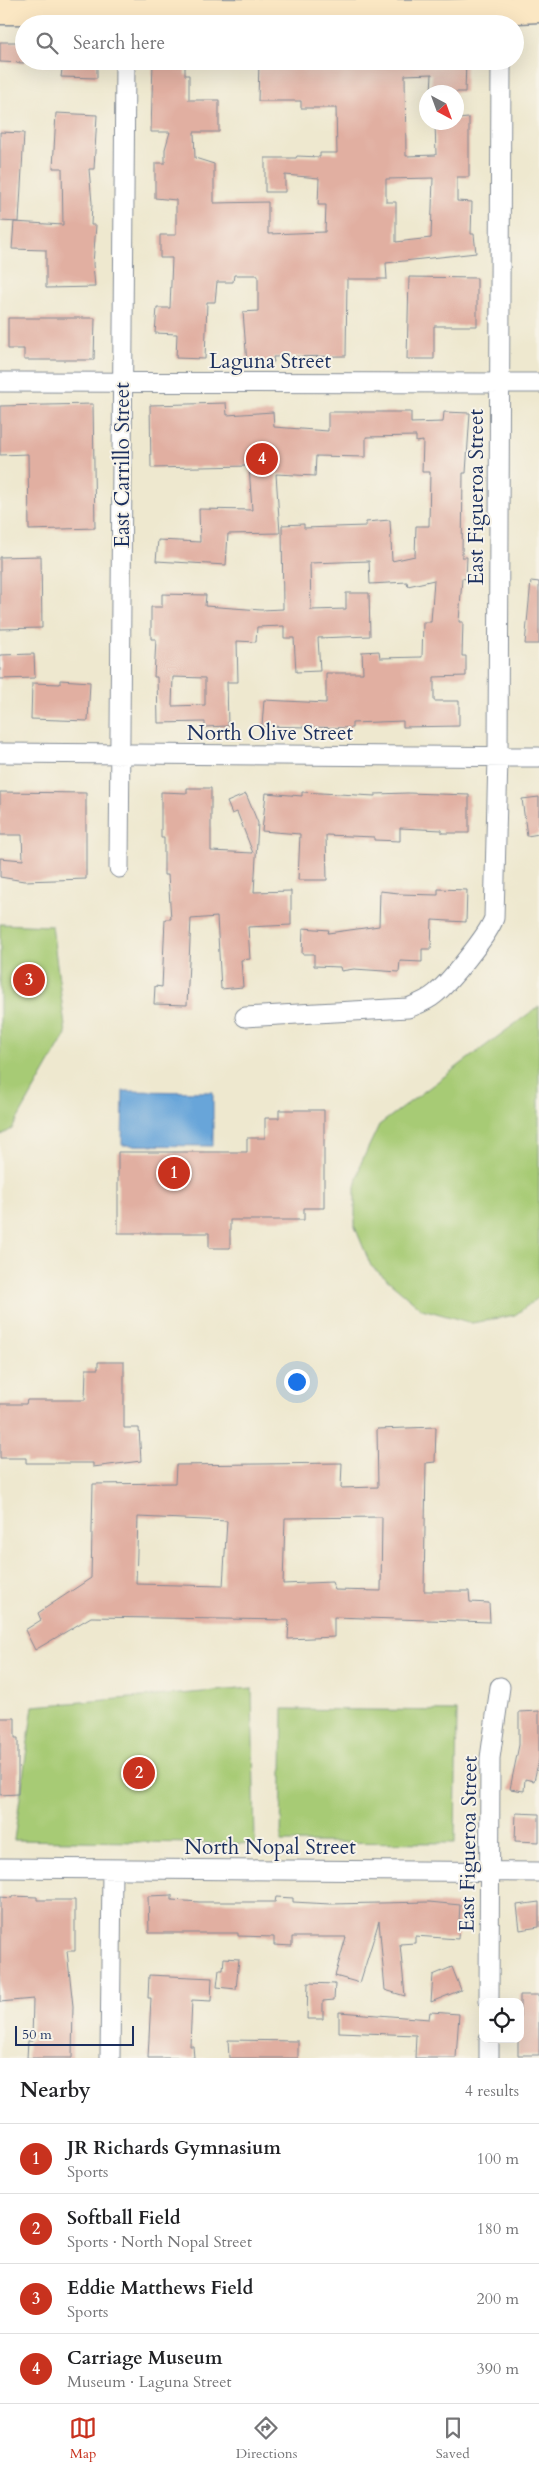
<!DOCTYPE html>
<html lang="en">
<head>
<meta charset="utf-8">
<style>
  :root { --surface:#fff; --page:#f6f6f6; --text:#202124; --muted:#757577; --line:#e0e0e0; --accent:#c8321e }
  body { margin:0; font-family:Cardo,serif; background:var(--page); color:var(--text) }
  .controls { position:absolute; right:15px; bottom:15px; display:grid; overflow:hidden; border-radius:10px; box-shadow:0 5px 20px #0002 }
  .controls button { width:45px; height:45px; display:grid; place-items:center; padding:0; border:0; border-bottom:1px solid var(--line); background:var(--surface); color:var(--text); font:25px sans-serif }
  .compass { position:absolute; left:419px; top:85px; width:45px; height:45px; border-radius:50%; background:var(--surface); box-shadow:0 5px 20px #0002; rotate:139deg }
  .scale { position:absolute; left:15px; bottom:12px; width:119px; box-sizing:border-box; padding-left:5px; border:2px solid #1b2f5e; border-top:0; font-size:14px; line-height:18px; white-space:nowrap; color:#1b2f5e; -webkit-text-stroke:4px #f7f3e8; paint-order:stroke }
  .you { position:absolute; left:296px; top:1381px; width:18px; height:18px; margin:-12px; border:4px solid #fff; border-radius:50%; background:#1a73e8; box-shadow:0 0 0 8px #1a73e833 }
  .badge { display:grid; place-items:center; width:32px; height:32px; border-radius:50%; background:var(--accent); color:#fff; font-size:16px; font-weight:700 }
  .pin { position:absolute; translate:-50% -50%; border:2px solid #fff; box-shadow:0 1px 5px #0006 }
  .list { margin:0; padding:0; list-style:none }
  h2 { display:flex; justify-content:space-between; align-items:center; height:65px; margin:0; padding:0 20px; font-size:21px }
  h2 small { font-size:16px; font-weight:400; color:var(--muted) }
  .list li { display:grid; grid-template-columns:32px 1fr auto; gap:15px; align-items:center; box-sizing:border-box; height:70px; padding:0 20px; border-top:1px solid var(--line) }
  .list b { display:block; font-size:19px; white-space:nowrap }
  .list p { margin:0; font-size:16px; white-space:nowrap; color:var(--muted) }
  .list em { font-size:16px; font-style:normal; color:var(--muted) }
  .icon { flex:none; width:28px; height:28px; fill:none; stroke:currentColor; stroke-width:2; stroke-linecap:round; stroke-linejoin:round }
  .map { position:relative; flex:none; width:539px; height:2058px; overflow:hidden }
  .search { position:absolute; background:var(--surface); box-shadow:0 5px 20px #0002; left:15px; right:15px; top:15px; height:55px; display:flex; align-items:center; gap:12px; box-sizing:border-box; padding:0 18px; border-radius:28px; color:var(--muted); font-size:19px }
  .sheet { height:345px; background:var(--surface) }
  nav { display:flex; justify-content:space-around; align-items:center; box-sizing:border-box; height:70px; border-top:1px solid var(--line); background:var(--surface); font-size:14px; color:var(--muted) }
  nav a { display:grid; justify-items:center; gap:2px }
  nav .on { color:var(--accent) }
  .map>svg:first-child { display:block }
</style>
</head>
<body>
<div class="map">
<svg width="539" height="2058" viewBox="0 0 539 2058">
  <rect width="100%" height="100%" fill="#f7f3e8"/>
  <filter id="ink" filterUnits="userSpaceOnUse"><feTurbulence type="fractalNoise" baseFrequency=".02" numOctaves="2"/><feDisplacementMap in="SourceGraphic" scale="10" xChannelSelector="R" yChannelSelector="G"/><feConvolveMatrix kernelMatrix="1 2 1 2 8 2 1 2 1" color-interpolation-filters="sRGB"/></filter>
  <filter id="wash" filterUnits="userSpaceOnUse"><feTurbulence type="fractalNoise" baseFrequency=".0096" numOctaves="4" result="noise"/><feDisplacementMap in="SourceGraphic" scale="20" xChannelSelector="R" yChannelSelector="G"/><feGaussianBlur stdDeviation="1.12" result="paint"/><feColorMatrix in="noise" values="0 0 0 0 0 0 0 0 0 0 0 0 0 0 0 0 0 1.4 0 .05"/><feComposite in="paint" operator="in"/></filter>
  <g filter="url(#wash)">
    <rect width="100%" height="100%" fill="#eee8cf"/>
    <path fill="#a7cb75" stroke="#617d6a" d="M0 924 52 926 66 1034 12 1129 0 1136Z
      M539 1006V1297L515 1315 472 1323 422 1309 371 1266 355 1227V1187L361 1163 379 1125Z
      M252 1688 255 1844 14 1840 33 1706Z
      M283 1709 457 1711 455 1843 281 1842Z"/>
    <path fill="#67a5d9" stroke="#416a9c" d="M123 1091 213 1092V1146L122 1145Z"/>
    <g id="blocks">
      <path fill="#e1afa1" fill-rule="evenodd" d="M0 42H24V63L0 62Z
        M63 61H97V78L61 77Z
        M153 61H185V75H189V100H219V132H194L195 158 214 164V203L268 202V234L325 232 326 205H318L319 178 285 175V192H265V158H296L297 156 320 157V153H337L336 108H301V101H258L259 61H466L465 92H431L432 74 405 75 406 156 436 155 435 122H456V119L469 118V177H457V201L472 202 471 234H474L476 253 386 263 387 279H347L346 356 273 357 274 362 247 364 243 312 258 311V275H234L233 282H217L215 302H207L205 359 176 358 177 334 155 333 157 308H170L172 258H160V235H176V200L155 198V163H165V149L170 132H151ZM433 178 431 238 396 242V202H386V179Z
        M56 113 97 115 94 169H89L92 203 91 225H96L93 264 95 287 46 288V250L12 249 14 222 63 225 62 168H53Z
        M0 132 24 133 19 222 0 221Z
        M409 277 477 278V326H434V359H407Z
        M8 318H95L94 360H24V349H8Z
        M226 403 227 415 273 412 274 427 328 431V412H411V423L443 422 444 412 470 413 466 473H463L462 557H467L466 579 462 578 459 622H463L462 656H466V676L434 677V701H459V726L403 727V721L352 723V728L262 726 264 700 326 703V673H363L362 652 379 651 380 658 422 657 423 622H431L434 580 408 586 407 582 370 584 369 561 310 563 311 610 346 609V593H369L370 636 318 638 320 671 296 672 294 638H284V626L257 627 256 642 237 641 238 682H227L228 726 205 727V722L158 723 157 677H154L156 639H151V607H162V594L206 595 205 606 261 610 283 609 282 525 304 524V528L366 526V522L390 520 392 561 415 556 416 526H429L430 472H422L423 441 416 442V436L366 437V457L316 456 315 476 276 474 280 533 228 534 226 565 156 561 158 540 200 542 199 509 252 510 249 466 151 468 150 405ZM173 677 205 678V705L172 706Z
        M93 404 95 528 29 530 28 454 0 455V406Z
        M41 556 42 628 0 629V557Z
        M531 581 539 582V644H525Z
        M34 654 35 678 0 679V655Z
        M60 680 90 682 88 721 31 719 32 683 60 684Z
        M187 788H211V851L253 853 237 812 232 814 227 802 246 794 258 823 254 892 291 891V925L248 927 250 959 241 960 243 987 221 989 217 917 191 919 187 1005 154 1004 155 986 162 987 165 919H171L168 875H164V838H161V792L187 793Z
        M0 792 86 793V879L24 881 0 877V858L23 860 22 835H0Z
        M302 792 375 796V794L408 793 469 795V833H442V830L400 828V841L374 840V837L326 835 327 880H298L300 834 262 831 266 793 302 796Z
        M539 797V834L527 836 522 799Z
        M438 889 467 890 466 922 432 920 431 949H422V962L400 961 399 972 354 969 341 971 340 967 314 966V954H302L303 928 329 930 328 933 379 926 380 891 399 893V894L438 895Z
        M279 1110H324V1208H304V1220H230V1248H209V1233H118V1152H247V1138H265V1118H279Z
        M98 1362H124V1428H139L141 1461 93 1467V1463H26V1458H0V1404H26L27 1400H85L86 1369H98Z
        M436 1427 435 1462 426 1463 424 1591H469L470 1602 489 1603 490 1622 334 1617V1637L288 1639 289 1620 91 1617 35 1650 25 1630 41 1620 38 1613 91 1578 93 1484 175 1483 176 1465 342 1463 341 1488 378 1487 377 1429ZM138 1517 227 1521 223 1586 136 1584ZM382 1517 381 1591 335 1590 332 1582 283 1584 285 1518Z
        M539 1711V1759L534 1781 525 1779 524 1791 510 1789 519 1745V1712Z
        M0 1718H15V1738H18V1794L0 1795Z
        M516 1813 539 1814V1842L515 1841Z
        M172 1895V1900L199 1902H275L276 1897 293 1898V1902L330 1904 429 1902 460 1905 458 1939 415 1936V1943L400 1944 405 1996 385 1990 379 1921 360 1983 335 1976 346 1937H292V1946L274 1945V1937L238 1936V1933H149L148 1896Z
        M12 1896 37 1897V1900H75V1951H67L73 2006 72 2058H27L28 2041H32L33 1999 0 2002V1897L12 1898Z
        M539 1902V1927L520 1930 517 1905Z
        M224 1958 239 1959 236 1989 217 1987 219 1970H223Z
        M452 1967 461 1990 431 2002 433 1975Z
        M149 1975 212 1978 211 2001 192 2000 190 2046H193L194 2058H148L151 1998H148Z
        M308 1983 335 1984 334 2000 323 2001V2019H307Z
        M520 1995H539V2055H518V2039H520Z
        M339 2012 429 2019 430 2012 459 2014 456 2058H415L416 2035 339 2032Z
        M228 2040 298 2041V2058H229Z"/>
    </g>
  </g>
  <g filter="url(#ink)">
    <use href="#blocks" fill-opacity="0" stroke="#848c96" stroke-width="1"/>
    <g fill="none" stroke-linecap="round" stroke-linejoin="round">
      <g stroke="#848c96" stroke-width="21">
        <path id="minor" d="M0 382 539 383
          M0 753 539 757
          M119 868 125 61
          M245 1017 408 1008C418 1004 427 1001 435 994 449 983 489 934 494 918L498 757 501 61
          M0 1868 539 1872
          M489 2002 490 1758 500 1687
          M110 2058 112 1869
          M489 2058V2039"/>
      </g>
      <g stroke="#848c96" stroke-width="29">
        <path id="secondary" d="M0 11 448 13 539 9"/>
      </g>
      <use href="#minor" stroke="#fff" stroke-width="19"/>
      <use href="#secondary" stroke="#fbe7c3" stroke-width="26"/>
    </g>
  </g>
  <g text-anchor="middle" stroke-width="4" stroke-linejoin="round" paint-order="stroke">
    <g font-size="21" fill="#1b2f5e" stroke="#f7f3e8">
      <text x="270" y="368">Laguna Street</text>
      <text transform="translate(122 465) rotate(-90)" y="7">East Carrillo Street</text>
      <text transform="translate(476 497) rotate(-90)" y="7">East Figueroa Street</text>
      <text x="270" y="740">North Olive Street</text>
      <text transform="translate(468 1844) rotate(-89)" y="7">East Figueroa Street</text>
      <text x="270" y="1854">North Nopal Street</text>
    </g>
  </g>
</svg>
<div class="controls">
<button><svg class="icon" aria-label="locate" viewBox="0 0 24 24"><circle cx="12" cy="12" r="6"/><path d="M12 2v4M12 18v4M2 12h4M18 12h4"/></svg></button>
</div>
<svg class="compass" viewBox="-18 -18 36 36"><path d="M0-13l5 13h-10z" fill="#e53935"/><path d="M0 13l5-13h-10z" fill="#757577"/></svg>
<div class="scale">50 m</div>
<div class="you"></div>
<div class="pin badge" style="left:174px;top:1173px">1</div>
<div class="pin badge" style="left:139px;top:1773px">2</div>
<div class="pin badge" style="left:29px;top:980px">3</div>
<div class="pin badge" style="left:262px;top:459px">4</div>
<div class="search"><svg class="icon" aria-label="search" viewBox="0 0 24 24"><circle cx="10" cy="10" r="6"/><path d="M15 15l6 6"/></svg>Search here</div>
</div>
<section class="sheet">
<h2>Nearby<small>4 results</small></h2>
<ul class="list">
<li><span class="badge">1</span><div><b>JR Richards Gymnasium</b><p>Sports</p></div><em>100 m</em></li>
<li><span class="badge">2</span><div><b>Softball Field</b><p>Sports · North Nopal Street</p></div><em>180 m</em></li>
<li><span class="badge">3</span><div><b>Eddie Matthews Field</b><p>Sports</p></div><em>200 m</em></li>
<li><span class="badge">4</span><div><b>Carriage Museum</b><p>Museum · Laguna Street</p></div><em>390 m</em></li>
</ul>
</section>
<nav>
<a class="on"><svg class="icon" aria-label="map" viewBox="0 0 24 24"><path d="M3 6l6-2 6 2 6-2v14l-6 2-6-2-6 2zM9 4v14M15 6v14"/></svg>Map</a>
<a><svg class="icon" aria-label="directions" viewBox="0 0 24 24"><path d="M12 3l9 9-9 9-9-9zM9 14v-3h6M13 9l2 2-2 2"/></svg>Directions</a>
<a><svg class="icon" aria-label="saved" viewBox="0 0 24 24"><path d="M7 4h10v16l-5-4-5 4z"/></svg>Saved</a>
</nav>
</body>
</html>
